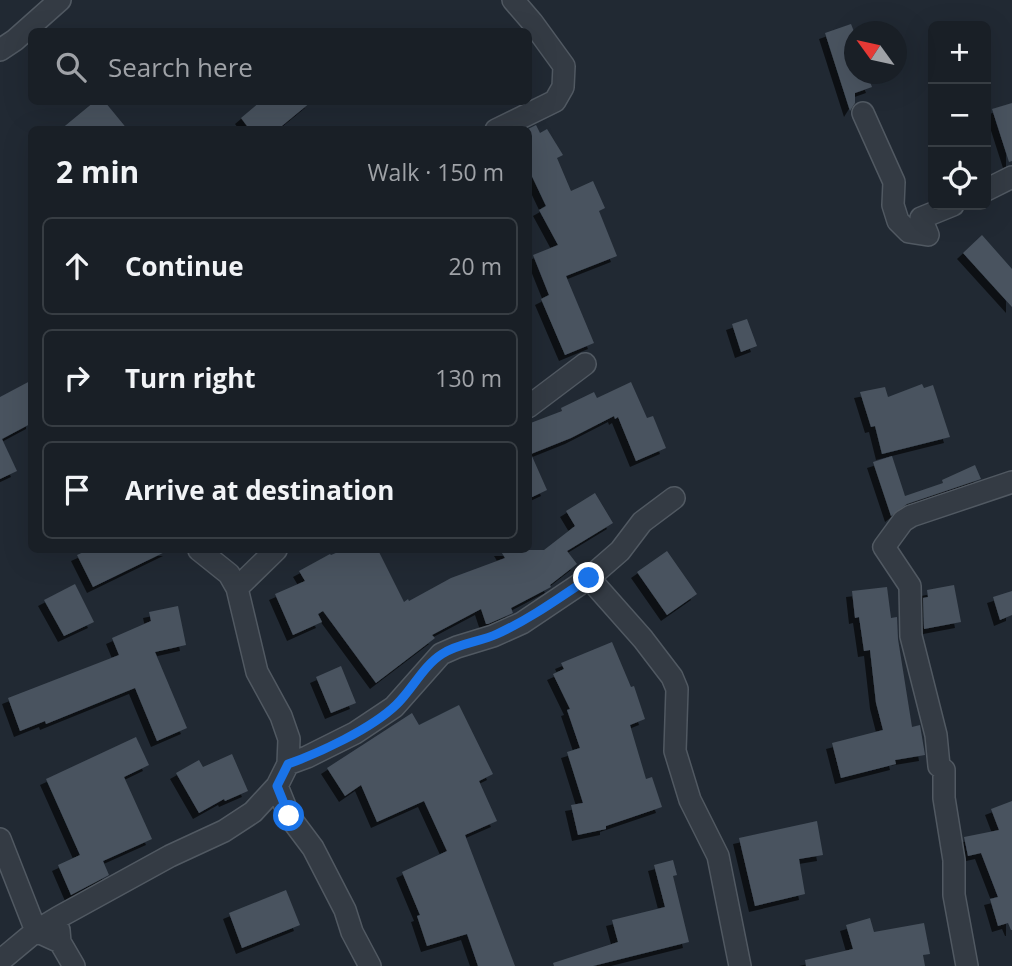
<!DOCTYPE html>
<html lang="en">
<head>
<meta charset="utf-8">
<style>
  :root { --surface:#191f26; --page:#262c32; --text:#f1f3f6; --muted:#9fa2a7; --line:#373d43 }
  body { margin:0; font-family:"Open Sans",sans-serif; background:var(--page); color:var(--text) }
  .controls { position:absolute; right:21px; top:21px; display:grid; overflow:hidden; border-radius:10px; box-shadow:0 7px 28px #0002 }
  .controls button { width:63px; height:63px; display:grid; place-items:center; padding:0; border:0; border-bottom:2px solid var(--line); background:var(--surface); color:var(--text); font:35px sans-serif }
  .compass { position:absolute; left:844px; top:21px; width:63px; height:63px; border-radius:50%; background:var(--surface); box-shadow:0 7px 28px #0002; rotate:303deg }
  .stop { position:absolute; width:21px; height:21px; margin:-16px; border:5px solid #1a73e8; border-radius:50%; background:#fff }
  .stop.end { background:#1a73e8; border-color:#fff; box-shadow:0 2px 7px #0008 }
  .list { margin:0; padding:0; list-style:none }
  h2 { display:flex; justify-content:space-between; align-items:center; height:91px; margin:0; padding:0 28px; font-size:30px }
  h2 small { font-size:23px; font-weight:400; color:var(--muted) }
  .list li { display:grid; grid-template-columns:46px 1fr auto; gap:21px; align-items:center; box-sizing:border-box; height:98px; margin:0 14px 14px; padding:0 14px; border:2px solid var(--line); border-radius:10px }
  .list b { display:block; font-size:26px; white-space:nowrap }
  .list em { font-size:23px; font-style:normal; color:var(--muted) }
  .icon { flex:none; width:38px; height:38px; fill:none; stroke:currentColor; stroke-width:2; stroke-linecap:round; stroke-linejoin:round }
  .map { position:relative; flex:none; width:1012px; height:966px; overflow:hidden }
  .search { position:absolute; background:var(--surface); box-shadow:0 7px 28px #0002; left:28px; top:28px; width:504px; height:77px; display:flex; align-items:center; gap:18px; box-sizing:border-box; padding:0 24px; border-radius:10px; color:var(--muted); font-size:26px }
  .panel { position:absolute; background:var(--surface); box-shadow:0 7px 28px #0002; left:28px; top:126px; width:504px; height:427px; border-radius:10px }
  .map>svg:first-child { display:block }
</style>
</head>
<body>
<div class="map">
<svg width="1012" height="966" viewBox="0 0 1012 966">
  <defs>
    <filter id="shadow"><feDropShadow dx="-6" dy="6" stdDeviation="0" flood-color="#0009"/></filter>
  </defs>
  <rect width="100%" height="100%" fill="#212933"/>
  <path fill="#49535f" filter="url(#shadow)" d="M851 24 855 34V74H867L872 87 855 93V103L850 111 825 33Z
    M94 102H105L128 130H60Z
    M260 102H311L277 130H250L241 118Z
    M1012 103V161L1009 162 992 109Z
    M536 125 540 133 547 129 563 155 557 158 571 191 593 181 605 208 599 211 617 256 566 276 594 343 565 355 541 299 549 295 533 255 558 245 539 210 546 206 528 168V129Z
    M982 235 1012 269V307L963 253Z
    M747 319 757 346 741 352 732 324Z
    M32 380V423L2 439 17 471 0 479V397Z
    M631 382 647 418 653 416 666 448 636 461 618 417 615 419 614 416 571 438 531 454 547 490 528 499V424L562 411 561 408 594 392 597 398Z
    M922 384 924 388 933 385 950 437 882 454 875 426 871 427 860 392 885 387 888 397Z
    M892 456 905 496 943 483 942 480 975 465 981 479 907 504 891 516 873 462Z
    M595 493 613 523 567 551 577 564 550 585 551 587 511 608 513 613 488 624H486L481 609 432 635 435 638 376 683 323 611 318 614 322 622 293 635 275 594 305 581 299 571 330 554 331 555 343 550H378L404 602 408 599 409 601 451 578 505 558 500 550H544L575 526 566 511Z
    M88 550H169L93 587 77 555Z
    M667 551 697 594 667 615 637 572Z
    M75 584 94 622 64 636 44 600Z
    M954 585 961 622 924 629 923 598 928 597 927 590Z
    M887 587 891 618 897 617 898 639 912 727 920 725 925 755 895 760 896 764 841 778 832 743 883 730 876 703 870 650 864 651 859 617 855 618 852 591Z
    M1012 591V615L1000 620 993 597Z
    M178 606 186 645 155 652 187 728 157 741 135 688 46 724 45 721 20 731 8 698 119 655 112 638 151 621 149 612Z
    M612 642 631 687 634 686 645 719 630 725 646 779 652 777 662 807 606 826V829L578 835 571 805 583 803 567 752 580 748 567 710 570 709 553 674 564 669 561 663Z
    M341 666 356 703 331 713 316 677Z
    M459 705 493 774 479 781 497 821 465 835 515 966H478L467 934 427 946 417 916 420 915 402 872 447 851 424 801 377 822 361 785 345 796 327 768 412 713 419 725Z
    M136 737 149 765 124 777 152 839 103 861 109 875 71 895 58 865 80 855 46 779Z
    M232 754 248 791 225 801 224 799 199 813 176 773 199 760 203 767Z
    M1012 801V930H1011L1008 923 998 926 990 899 998 897 981 853 968 856 964 837 999 830 991 809Z
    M817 821 823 855 799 859 805 894 755 906 739 838Z
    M673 860 677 875 673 876 689 942 593 966H554L553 963 618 942 612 920 665 907 654 865Z
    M286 890 300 925 242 948 229 913Z
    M870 918 874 932 924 923 930 954 923 955 925 966H806L805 960 853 949 846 925Z"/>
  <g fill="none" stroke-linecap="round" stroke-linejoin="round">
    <g stroke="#515962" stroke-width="24">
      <path id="minor" d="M0 50 15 40 60 0
        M863 113 894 182 893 205 898 221 909 232 928 235 921 218 953 205
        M496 130 555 101 563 87 564 66 532 22 513 0
        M986 190 1012 177
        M528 407 585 364
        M589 578 643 639 672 677 677 689 675 751 690 800 718 856 740 966
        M237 588 276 550
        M288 764 307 757 355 733 394 707 441 654 457 647 493 636 522 623 589 578 620 551 642 522 674 498
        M277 786 289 816 313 848 345 910 352 932 370 966
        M0 839 36 931 60 942
        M59 930 60 942 74 966
        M0 961 36 931 59 917 170 856 224 831 253 812 277 786 288 764 289 739 281 716 257 672 237 588 229 574 199 550
        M967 966 954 895V860L944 798V770L939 766 936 735 911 636 910 586 884 547 903 521 911 516 1012 482"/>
    </g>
    <use href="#minor" stroke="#343b44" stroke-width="21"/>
  </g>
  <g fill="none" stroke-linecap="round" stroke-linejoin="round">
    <path stroke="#1a73e8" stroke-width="9" d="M289 816 277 786 288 764C319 753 371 729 396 705 412 690 423 666 442 654 459 643 480 642 497 634 530 619 559 598 589 578"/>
  </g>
</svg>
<div class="controls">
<button>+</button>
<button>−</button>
<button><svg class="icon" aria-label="locate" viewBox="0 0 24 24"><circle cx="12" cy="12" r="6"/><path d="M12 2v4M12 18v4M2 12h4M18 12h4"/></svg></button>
</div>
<svg class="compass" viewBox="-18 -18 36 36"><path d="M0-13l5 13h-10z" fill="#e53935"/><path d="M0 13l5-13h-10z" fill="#9fa2a7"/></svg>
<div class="stop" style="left:289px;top:816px"></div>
<div class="stop end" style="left:589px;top:578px"></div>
<div class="search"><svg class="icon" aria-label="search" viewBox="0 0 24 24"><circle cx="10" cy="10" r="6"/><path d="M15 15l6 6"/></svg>Search here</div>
<section class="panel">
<h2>2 min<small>Walk · 150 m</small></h2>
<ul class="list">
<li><svg class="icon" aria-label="ahead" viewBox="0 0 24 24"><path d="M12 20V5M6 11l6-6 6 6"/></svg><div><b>Continue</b></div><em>20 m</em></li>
<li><svg class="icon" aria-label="right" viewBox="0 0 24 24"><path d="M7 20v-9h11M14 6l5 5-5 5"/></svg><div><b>Turn right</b></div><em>130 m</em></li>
<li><svg class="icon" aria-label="arrive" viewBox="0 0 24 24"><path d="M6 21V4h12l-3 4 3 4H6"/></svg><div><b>Arrive at destination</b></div></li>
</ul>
</section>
</div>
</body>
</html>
